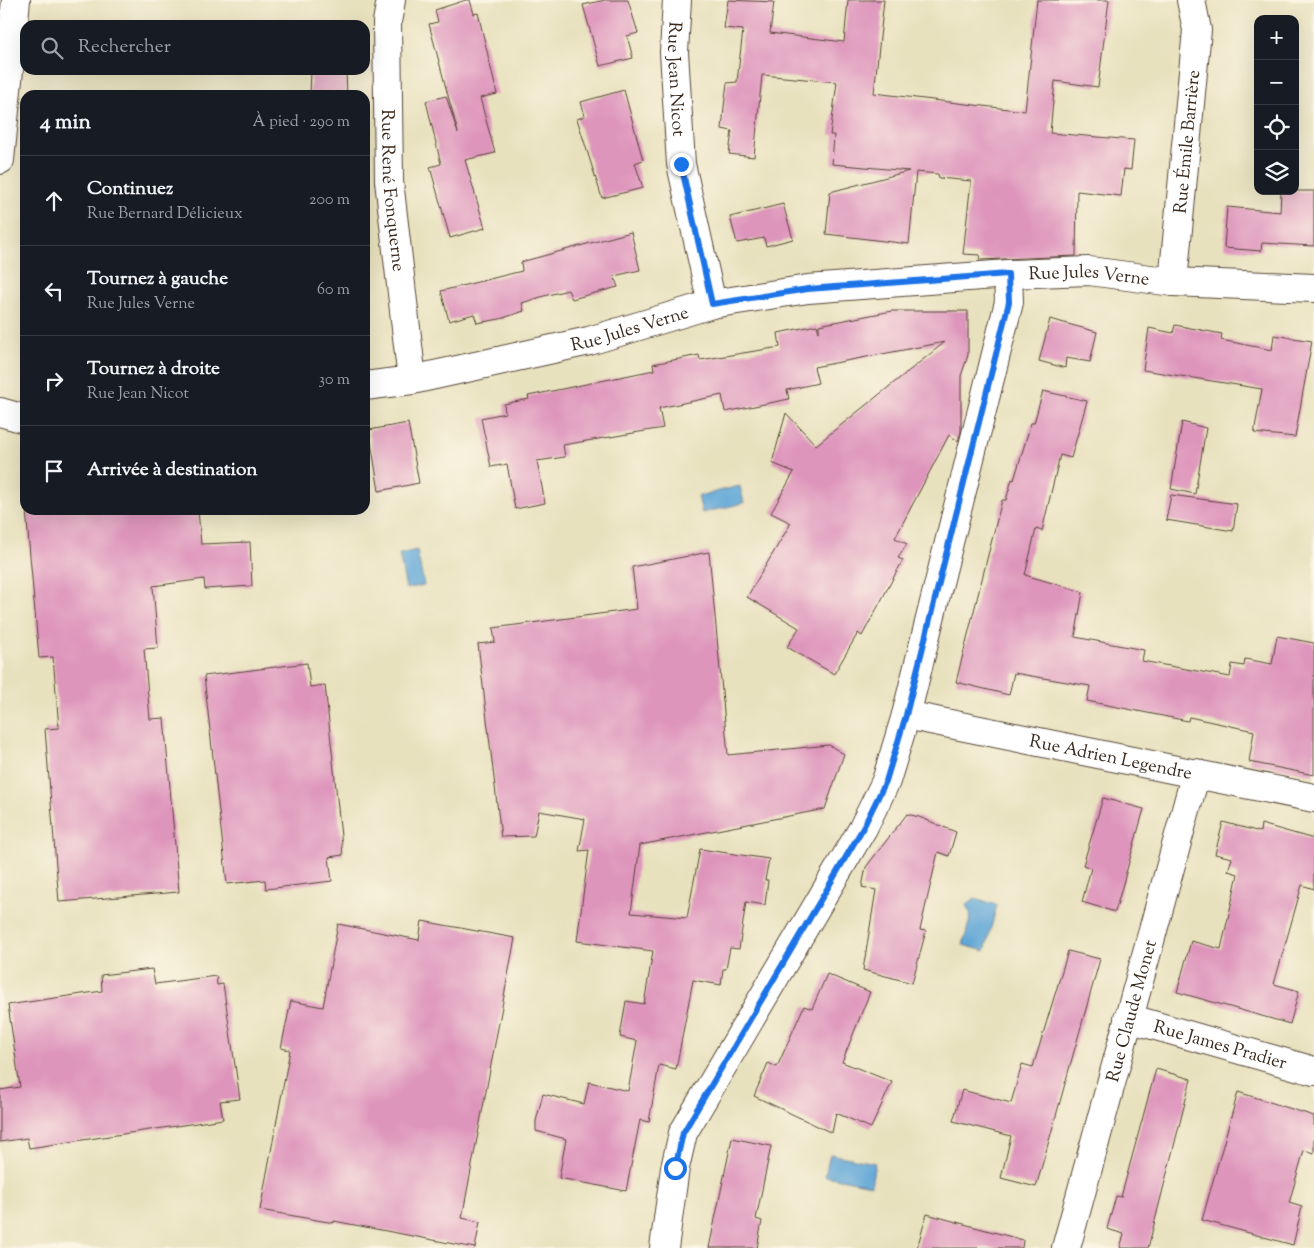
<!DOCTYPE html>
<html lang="fr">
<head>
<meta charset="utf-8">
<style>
  :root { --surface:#171b24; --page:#242831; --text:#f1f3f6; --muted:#9ea1a6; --line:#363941 }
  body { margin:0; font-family:"Sorts Mill Goudy",serif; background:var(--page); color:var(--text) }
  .controls { position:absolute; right:15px; top:15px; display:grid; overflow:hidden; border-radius:10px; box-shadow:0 5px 20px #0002 }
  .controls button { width:45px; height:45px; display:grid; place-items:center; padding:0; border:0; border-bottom:1px solid var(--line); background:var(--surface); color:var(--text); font:25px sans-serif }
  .stop { position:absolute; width:15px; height:15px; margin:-11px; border:4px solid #1a73e8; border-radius:50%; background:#fff }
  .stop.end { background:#1a73e8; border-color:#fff; box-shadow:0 1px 5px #0008 }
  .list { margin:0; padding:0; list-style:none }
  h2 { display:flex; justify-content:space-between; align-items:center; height:65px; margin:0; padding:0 20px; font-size:21px }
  h2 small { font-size:16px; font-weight:400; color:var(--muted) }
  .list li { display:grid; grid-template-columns:32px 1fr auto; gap:15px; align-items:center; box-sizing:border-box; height:90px; padding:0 20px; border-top:1px solid var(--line) }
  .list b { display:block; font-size:19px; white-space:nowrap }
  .list p { margin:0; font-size:16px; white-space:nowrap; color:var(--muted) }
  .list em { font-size:16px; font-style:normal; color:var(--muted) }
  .icon { flex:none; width:28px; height:28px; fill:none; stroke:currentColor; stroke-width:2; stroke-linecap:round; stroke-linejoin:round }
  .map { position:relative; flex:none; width:1314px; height:1248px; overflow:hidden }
  .search { position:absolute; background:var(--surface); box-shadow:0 5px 20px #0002; left:20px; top:20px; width:350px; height:55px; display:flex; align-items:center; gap:12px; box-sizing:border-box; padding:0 18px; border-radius:15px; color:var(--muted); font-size:19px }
  .panel { position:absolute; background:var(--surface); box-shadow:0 5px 20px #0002; left:20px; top:90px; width:350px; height:425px; border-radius:15px }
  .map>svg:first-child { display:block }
</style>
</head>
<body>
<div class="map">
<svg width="1314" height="1248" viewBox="0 0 1314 1248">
  <rect width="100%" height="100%" fill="#fcf5e5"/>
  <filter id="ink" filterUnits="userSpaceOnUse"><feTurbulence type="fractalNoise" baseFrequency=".02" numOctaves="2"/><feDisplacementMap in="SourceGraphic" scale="10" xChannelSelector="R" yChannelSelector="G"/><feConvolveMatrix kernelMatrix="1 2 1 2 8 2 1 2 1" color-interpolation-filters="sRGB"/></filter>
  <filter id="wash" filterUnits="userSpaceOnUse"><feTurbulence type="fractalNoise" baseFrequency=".0096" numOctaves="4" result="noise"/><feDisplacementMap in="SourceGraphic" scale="20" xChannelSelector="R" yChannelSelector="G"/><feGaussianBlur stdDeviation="1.12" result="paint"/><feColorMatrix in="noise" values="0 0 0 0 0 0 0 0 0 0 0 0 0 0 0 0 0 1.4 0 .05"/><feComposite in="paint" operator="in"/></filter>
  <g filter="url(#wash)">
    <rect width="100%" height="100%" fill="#e8e1be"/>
    <path fill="#62a7d7" stroke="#4e687a" d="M740 486 744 503 702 513 698 496Z
      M417 550 424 585 406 589 399 554Z
      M975 898 997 905 985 951 963 945 971 915 966 905Z
      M830 1154 875 1163 871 1185 825 1176Z"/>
    <g id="blocks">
      <path fill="#de95bc" d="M466 0H470L474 14 478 13 497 94 480 98 495 153 465 160 485 228 450 238 430 167 441 164 426 101 446 96 458 133 429 24 438 22 435 10Z
        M605 0H628L638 33 627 36 633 58 600 66 583 5Z
        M728 0 774 2 770 33 844 42 848 0H884L874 93 1025 111 1037 0H1109L1098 87 1055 81 1050 133 1134 140 1131 170 1124 169 1121 196 1077 191 1076 256 979 260 980 255 963 254 971 181 939 178 938 174 916 172 909 244 826 234 830 192 909 171 832 164 834 135H830L837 82 762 75 754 157 729 154 732 131 722 129 724 107 727 83 737 82 743 30 724 28Z
        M311 70H346L347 95H310Z
        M624 90 643 160 635 163 643 188 602 198 577 119 585 116 581 102Z
        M1281 191H1314V246L1262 243 1261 251 1224 248 1227 207 1280 212Z
        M783 204 793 239 766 246 764 238 737 243 730 217Z
        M631 232 640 270 614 276 618 287 572 299 568 290 544 296 522 303 524 311 500 319 477 323 474 314 449 321 441 291 522 271 521 262Z
        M892 311H968V355L961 376V432L958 441 949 435 895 538 907 544 898 558 903 560 862 636 858 633 834 674 787 647 799 628 747 597 791 523 771 513 794 472 772 463 786 413 816 445 945 342 814 367 818 383 787 390 789 399 725 412 722 395 659 408 663 428 563 445 565 457 537 461 545 503 515 509 507 464 491 467 481 418 505 413 504 404 529 399 528 396 654 370 653 364 699 355 700 360 780 347 778 333 817 325 819 332V325Z
        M1050 319 1097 332 1090 362 1066 358 1065 368 1039 361Z
        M1175 325 1222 334 1221 340 1272 350 1274 335 1312 341 1295 437 1254 433 1262 389 1143 370 1149 328 1173 333Z
        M1043 391 1087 401 1071 458 1060 455 1042 531 1036 529 1025 575 1083 592 1075 637 1144 650 1142 661 1230 677 1232 664 1244 666 1245 659 1272 664 1277 636 1314 643V775L1249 762 1254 731 1189 717 1188 721 1087 701 1090 686 1014 673 1009 695 956 682 1002 500H1006L1012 479 1014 480 1031 423H1034Z
        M1182 422 1206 428 1195 494 1171 489Z
        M408 423 419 483 379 491 369 430Z
        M1171 495 1237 504 1233 531 1166 520Z
        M26 510H198L201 544 250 542 252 586 205 589 204 579 153 586 158 648 144 649 150 719 164 718 179 892 59 902 45 729 59 728 53 657 39 658Z
        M709 552 728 755 829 745 844 754 825 809 640 845 631 913 687 918 700 849 769 859 765 880H768L765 905 746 902 739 949 730 948 726 969H723L721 985 693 980 676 1069 659 1065 649 1122 640 1120 626 1191 559 1178 566 1139 536 1131V1121L543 1094 584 1104 589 1082 628 1091 637 1041 620 1037 626 1001 644 1004 653 951 577 941 589 850 579 851 585 819 539 811 534 836 501 837 478 644 495 642 493 628 637 609 632 567Z
        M307 663 310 687 325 685 343 855 329 857 332 881 266 889 265 880 227 884 204 676Z
        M1103 798 1144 809 1115 912 1082 902 1091 868 1083 865Z
        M907 814 919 817 956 832 949 856 938 852 920 930 926 931 912 983 863 970 876 890 862 887 866 867Z
        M1223 822 1260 832 1261 824 1314 839V889L1302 885 1274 984 1299 991 1290 1024 1177 992 1191 941 1221 949 1238 874 1228 871 1232 858 1215 854Z
        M422 921 515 938 462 1218 480 1222 475 1248 334 1221V1223L260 1210 290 1050 281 1048 291 1001 323 1007 338 924 419 940Z
        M1068 951 1100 959 1036 1187 1001 1178 1011 1136 953 1121 962 1090 1011 1103 1022 1064 1033 1067Z
        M152 969 155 984 216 976 217 985 223 984 240 1099 220 1101 223 1119 29 1148 27 1138 0 1142V1090L20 1087 8 1005 102 991 101 975Z
        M827 974 870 992 842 1062 892 1082 871 1128 836 1113 832 1133 754 1096 768 1063 777 1067 804 1006 812 1009Z
        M1156 1069 1191 1079 1148 1248H1120L1124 1234 1107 1229 1116 1196 1121 1197Z
        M1238 1092 1314 1116V1153L1304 1150 1289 1203 1302 1207 1293 1245 1202 1220Z
        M732 1138 771 1146 756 1219 762 1221 757 1248H709Z
        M927 1214 1023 1240 1022 1248H917Z"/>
    </g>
  </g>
  <g filter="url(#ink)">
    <use href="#blocks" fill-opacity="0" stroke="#554536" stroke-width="1"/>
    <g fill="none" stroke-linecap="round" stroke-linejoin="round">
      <g stroke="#554536" stroke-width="30">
        <g id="minor">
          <path id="s1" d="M391 0 387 22 389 181 412 380"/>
          <path id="s2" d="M677 0 674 52 681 164 712 304"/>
          <path id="s3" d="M1173 282 1197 30 1191 0"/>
          <path id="s4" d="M365 386 412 380 589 341 712 304 808 289 1008 274 1089 271 1173 282 1314 288"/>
          <path d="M0 412 25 419"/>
          <path id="s5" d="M906 715 1314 798"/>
          <path id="s6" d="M1128 1018 1314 1071"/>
          <path d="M664 1248 675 1168 683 1133 863 828 886 781 906 715 1009 302 1008 274"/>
          <path id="s7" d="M1066 1248 1196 773"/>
        </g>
      </g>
      <g stroke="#554536" stroke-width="30">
        <path id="tertiary" d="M0 160 16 0"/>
      </g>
      <use href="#minor" stroke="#fff" stroke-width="28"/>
      <use href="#tertiary" stroke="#fff" stroke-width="28"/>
    </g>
  </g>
  <g fill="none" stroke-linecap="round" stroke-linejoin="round" filter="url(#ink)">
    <path stroke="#1a73e8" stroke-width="6" d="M675 1168 683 1133 863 828 886 781 906 715 1009 302 1008 274 808 289 712 304 681 164"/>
  </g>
  <g text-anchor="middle" stroke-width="4" stroke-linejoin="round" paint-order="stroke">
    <g font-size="18" fill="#3b2a1e" stroke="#fcf5e5">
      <text dy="6" stroke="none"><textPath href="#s2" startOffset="79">Rue Jean Nicot</textPath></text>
      <text dy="6" stroke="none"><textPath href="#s3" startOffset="141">Rue Émile Barrière</textPath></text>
      <text dy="6" stroke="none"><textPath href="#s1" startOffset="191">Rue René Fonquerne</textPath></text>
      <text dy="6" stroke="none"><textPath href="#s4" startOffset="736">Rue Jules Verne</textPath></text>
      <text dy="6" stroke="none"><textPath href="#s4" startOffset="271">Rue Jules Verne</textPath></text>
      <text dy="6" stroke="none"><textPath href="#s5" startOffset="209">Rue Adrien Legendre</textPath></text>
      <text dy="6" stroke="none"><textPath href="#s7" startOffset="246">Rue Claude Monet</textPath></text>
      <text dy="6" stroke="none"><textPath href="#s6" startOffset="96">Rue James Pradier</textPath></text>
    </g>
  </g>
</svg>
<div class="controls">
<button>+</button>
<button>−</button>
<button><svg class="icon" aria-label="locate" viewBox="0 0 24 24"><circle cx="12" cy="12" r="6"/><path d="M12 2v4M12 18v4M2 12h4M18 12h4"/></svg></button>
<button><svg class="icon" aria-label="layers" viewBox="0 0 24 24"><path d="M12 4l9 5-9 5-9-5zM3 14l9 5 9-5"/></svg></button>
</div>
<div class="stop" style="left:675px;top:1168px"></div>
<div class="stop end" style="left:681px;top:164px"></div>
<div class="search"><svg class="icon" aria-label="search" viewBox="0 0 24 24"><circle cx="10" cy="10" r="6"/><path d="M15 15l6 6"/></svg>Rechercher</div>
<section class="panel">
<h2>4 min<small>À pied · 290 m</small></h2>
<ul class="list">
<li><svg class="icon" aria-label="ahead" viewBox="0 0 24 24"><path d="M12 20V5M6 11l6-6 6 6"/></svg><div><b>Continuez</b><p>Rue Bernard Délicieux</p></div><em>200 m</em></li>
<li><svg class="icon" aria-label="left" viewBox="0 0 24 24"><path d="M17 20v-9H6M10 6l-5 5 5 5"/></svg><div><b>Tournez à gauche</b><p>Rue Jules Verne</p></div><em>60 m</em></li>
<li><svg class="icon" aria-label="right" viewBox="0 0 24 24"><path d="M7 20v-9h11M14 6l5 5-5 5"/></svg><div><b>Tournez à droite</b><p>Rue Jean Nicot</p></div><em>30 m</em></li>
<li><svg class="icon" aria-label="arrive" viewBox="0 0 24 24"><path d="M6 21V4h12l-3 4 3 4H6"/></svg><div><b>Arrivée à destination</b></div></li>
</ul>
</section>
</div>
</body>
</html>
